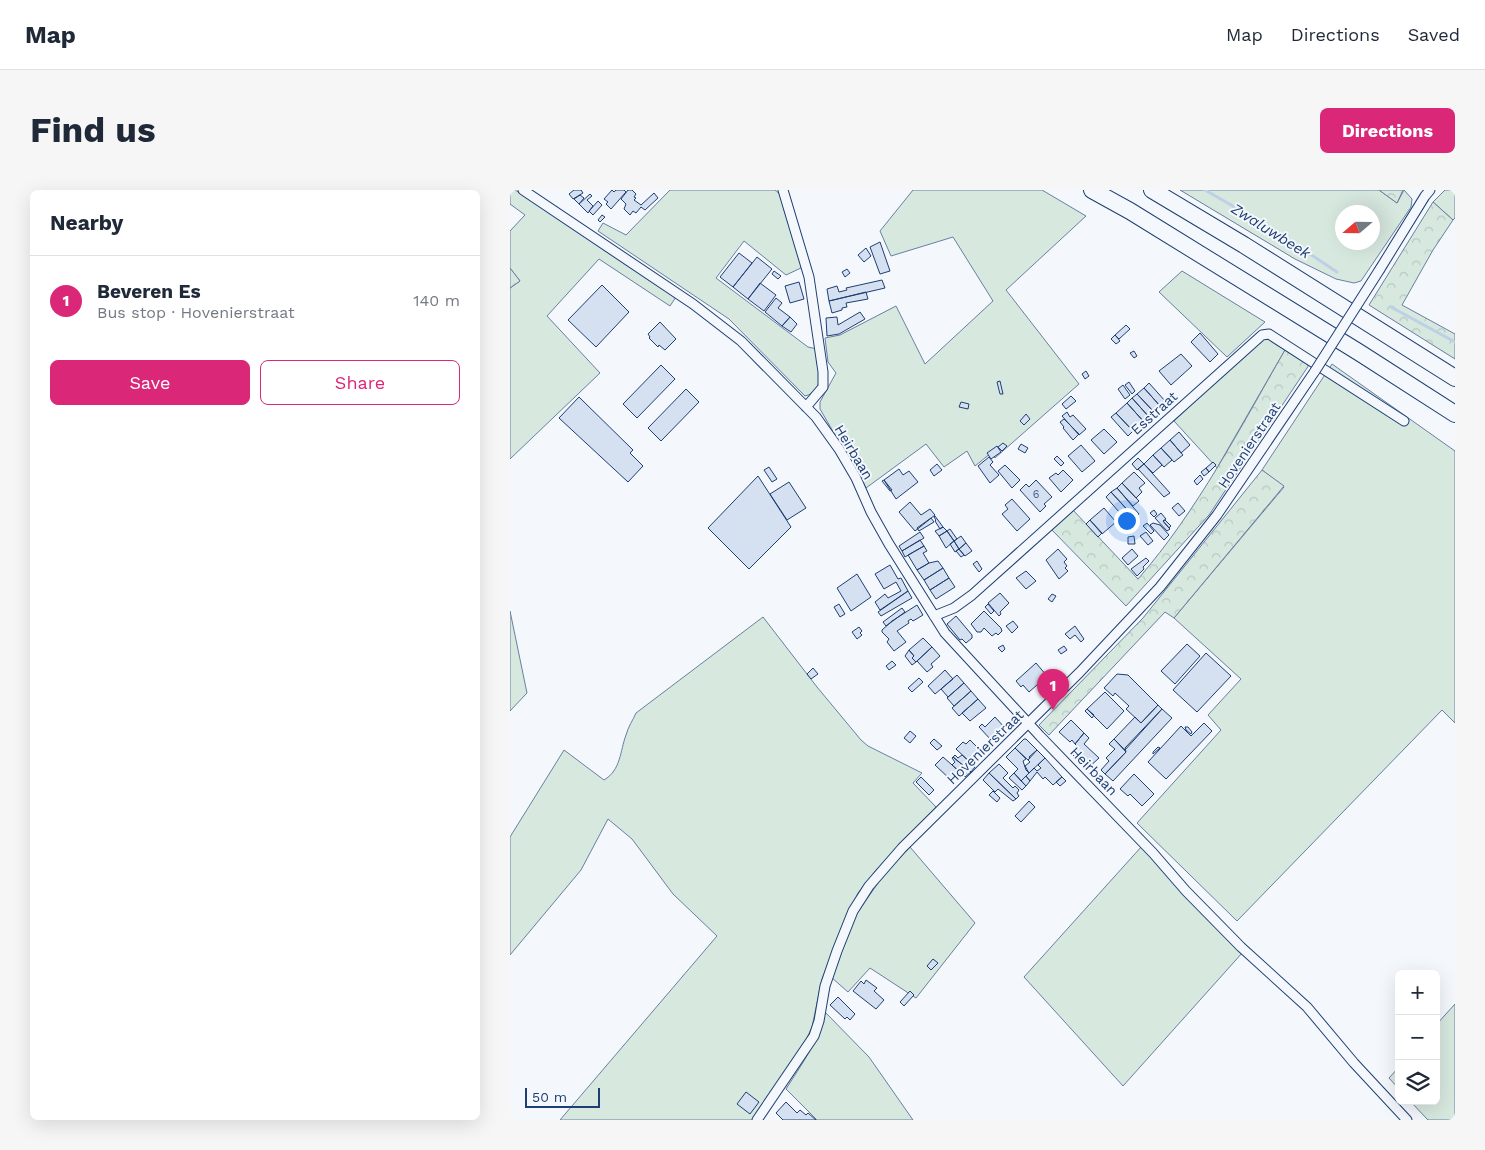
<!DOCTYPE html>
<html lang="en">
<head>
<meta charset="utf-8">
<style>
  :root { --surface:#fff; --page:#f6f6f7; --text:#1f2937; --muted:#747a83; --line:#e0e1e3; --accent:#db2777 }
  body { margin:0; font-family:"Work Sans",sans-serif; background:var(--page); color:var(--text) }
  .controls { position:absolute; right:15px; bottom:15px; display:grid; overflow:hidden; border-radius:8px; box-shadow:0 5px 20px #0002 }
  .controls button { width:45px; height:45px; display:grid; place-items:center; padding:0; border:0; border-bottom:1px solid var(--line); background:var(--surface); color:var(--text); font:25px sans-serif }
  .compass { position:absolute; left:825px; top:15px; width:45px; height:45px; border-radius:50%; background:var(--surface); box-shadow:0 5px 20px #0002; rotate:250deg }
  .scale { position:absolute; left:15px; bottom:12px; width:75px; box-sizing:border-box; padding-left:5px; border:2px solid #1d3f73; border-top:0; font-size:14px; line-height:18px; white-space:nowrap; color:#1d3f73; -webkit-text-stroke:4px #f4f7fb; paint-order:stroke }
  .you { position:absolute; left:616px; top:330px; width:18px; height:18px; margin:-12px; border:4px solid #fff; border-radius:50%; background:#1a73e8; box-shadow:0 0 0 8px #1a73e833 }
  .badge { display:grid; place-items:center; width:32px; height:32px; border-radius:50%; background:var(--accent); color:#fff; font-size:16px; font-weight:700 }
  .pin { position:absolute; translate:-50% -41px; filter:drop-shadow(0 1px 2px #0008) }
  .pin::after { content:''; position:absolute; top:26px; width:18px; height:15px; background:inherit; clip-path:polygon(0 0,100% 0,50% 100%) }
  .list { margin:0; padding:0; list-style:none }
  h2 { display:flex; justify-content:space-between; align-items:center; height:65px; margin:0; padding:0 20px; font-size:21px }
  h2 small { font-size:16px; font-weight:400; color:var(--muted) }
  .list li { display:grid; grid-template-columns:32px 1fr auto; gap:15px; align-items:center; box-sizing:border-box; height:90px; padding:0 20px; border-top:1px solid var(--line) }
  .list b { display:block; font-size:19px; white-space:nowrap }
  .list p { margin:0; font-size:16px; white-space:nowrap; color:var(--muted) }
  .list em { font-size:16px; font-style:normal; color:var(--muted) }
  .actions { display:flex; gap:10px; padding:15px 20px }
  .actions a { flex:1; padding:11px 0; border:1px solid var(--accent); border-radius:8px; text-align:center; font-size:18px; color:var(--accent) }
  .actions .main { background:var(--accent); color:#fff }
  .icon { flex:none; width:28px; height:28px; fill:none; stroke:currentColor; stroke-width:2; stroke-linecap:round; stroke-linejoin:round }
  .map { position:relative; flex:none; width:945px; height:930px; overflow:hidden; border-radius:8px }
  header { display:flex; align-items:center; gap:30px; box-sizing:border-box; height:70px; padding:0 25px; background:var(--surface); border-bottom:1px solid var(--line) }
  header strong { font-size:24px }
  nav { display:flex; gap:28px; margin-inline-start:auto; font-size:18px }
  .intro { display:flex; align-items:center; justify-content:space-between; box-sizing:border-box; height:120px; padding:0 30px }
  h1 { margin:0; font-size:35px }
  .button { padding:12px 22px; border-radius:8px; background:var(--accent); color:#fff; font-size:18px; font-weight:700 }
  main { display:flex; gap:30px; padding:0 30px }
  aside { flex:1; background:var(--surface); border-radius:8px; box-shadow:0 5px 20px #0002 }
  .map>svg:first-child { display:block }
</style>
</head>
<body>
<header>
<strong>Map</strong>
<nav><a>Map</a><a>Directions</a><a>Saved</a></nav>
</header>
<div class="intro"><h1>Find us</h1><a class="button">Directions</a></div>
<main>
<aside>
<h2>Nearby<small></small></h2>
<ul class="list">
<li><span class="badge">1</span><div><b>Beveren Es</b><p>Bus stop · Hovenierstraat</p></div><em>140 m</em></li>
</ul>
<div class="actions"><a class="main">Save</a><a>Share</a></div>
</aside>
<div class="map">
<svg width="945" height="930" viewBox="0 0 945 930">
  <defs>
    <pattern id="forest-crowns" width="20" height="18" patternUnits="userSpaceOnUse" patternTransform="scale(1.25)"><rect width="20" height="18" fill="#d7e8df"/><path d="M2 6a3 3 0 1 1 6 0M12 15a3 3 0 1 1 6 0" fill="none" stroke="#b8c8c3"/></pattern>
  </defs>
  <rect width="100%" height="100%" fill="#f4f7fb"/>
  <path fill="#d7e8df" stroke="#687fa3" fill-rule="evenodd" d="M0 0H5L166 107 160 116 89 69 37 126 90 183 0 269V98L10 91 0 78V41L15 25 0 14Z
    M160 0H265L271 5 293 77 276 85 234 51 206 88 298 157 307 159C309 176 316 201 295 206L219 129 88 41 93 33 116 45Z
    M403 0H532L576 26 496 100 569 194 485 268 481 263 465 276 457 261 434 277 416 254 356 298 310 219V212L326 183 318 172 315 148 330 145 386 116 415 174 483 111 443 47 381 66 370 41Z
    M670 0H869L887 13 894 0 902 9 901 17 851 91 844 93 826 89 785 69ZM832 22H862V52H832Z
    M935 0H945V28L943 30 923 12Z
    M672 81 755 132 717 167 649 102Z
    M752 147 760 149 775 160 707 278 664 231Z
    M822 174 945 261V533L932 520 727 731 627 633 711 540 698 525 731 489 664 428 774 297 752 280Z
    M0 421 17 503 0 521Z
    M253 427 307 497 351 550 358 556 412 583 403 593 426 617 366 680 348 703 334 732 312 789 302 837 294 854 243 930H50L207 746 163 704 122 649 98 629 71 680 0 765V647L54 560 94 590C111 580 110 561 116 545 118 537 123 530 126 523Z
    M632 656 733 762 613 896 514 787Z
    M400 657 465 733 406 808 360 778 338 802 321 787 347 723 373 686Z
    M945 814V930H918L900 911H926V835Z
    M315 822 359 867 403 930H307L276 899C293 872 307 854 315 822Z
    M889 877V899L879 888Z"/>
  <path fill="url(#forest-crowns)" stroke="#687fa3" d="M869 0H893L887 13Z
    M923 12 943 30 923 60 892 115 945 144V169L859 115Z
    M0 78 10 91 0 98Z
    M775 160 799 175 699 325 616 416 541 339 562 319 628 389C688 320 730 238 775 160Z
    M752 280 774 296 664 428 655 422 539 545 529 535 633 428Z"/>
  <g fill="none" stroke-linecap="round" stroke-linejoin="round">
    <path stroke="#bed0e5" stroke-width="3" d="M695 0 761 38 827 82
      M881 117 945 152"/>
  </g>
  <path fill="#d5e0f0" stroke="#1d3f73" d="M64 0H71L73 3 63 9 59 4Z
    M102 0 104 2 106 0H114L116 2 101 19 96 14 98 12 94 9Z
    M118 0H122L126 4 124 7 126 8 124 10 131 15 144 3 148 8 135 20 131 17 126 23 123 21 120 25 114 19 116 14 111 9Z
    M80 4 82 6 77 10 83 16 78 23 69 14Z
    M70 5 74 8 69 14 64 9Z
    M88 11 92 15 83 25 79 21Z
    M92 25 95 27 90 32 88 30Z
    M370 52 380 81 370 84 360 57Z
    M356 58 361 66 354 72 348 65Z
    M229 63 242 73 223 97 210 87Z
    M247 67 262 79 238 109 223 97Z
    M337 79 340 83 335 87 332 82Z
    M264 81 271 86 268 89 262 84Z
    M372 90 375 98 319 111 317 99 327 96 329 102 337 100 336 98Z
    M289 92 294 109 280 113 275 96Z
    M250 93 266 105 254 121 238 109Z
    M92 95 119 122 86 157 58 130Z
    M356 102 358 109 336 113 337 117 332 118V120L322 123 319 111Z
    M266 108 272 113 268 118 280 127 272 136 255 122Z
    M350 122 355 129 329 144 317 146 316 128 327 127 328 135Z
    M280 127 287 134 281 142 272 136Z
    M150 132 166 149 155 160 149 155 148 157 139 148 140 147 138 144Z
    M616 135 620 139 609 149 605 145Z
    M690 143 708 164 700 172 681 152Z
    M605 145 610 151 606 154 601 149Z
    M624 161 627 166 624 168 620 163Z
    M671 164 682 176 661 195 649 181Z
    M151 175 165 189 127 228 113 214Z
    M576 181 579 186 575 189 572 184Z
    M490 191 493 204H490L487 192Z
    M619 192 625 201 622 204 615 195Z
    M639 193 656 212 651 217 634 198Z
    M613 195 620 205 615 209 608 199Z
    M634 198 651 217 644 222 627 204Z
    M176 199 189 212 151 251 138 238Z
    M627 204 644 222 639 227 622 208Z
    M561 206 566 211 556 219 552 214Z
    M69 207 123 260 120 263 133 276 118 292 49 228Z
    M622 208 639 227 634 232 617 213Z
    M451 212 459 214 458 219 449 217Z
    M617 213 634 232 623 241 606 223Z
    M557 222 560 227 563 225 576 239 569 245 552 226Z
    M606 223 623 241 618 246 601 227Z
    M516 224 520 229 514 235 510 231Z
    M554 229 569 244 563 250 553 238 554 237 550 232Z
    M594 239 607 252 594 264 581 250Z
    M669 242 680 255 671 263 660 250Z
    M660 250 673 265 664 272 651 258Z
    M493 253 497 256 492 261 488 257Z
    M511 254 518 258 515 263 508 259Z
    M571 255 585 271 572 282 558 266Z
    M487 256 491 262 481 269 477 263Z
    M651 258 662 270 654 277 643 265Z
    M643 265 652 275 643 283 634 274Z
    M547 266 554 273 551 276 544 269Z
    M479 267 483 272 480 275 489 285 480 293 468 276Z
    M628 268 634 274 627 280 622 274Z
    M703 272 706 275 699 282 696 278Z
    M427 274 432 280 424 286 420 280Z
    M634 274 660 303 654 307 628 279Z
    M495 275 510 290 502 298 488 281Z
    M259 277 267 289 262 292 254 280Z
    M696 278 699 282 694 286 691 282Z
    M389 279 393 285 399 281 408 292 386 309 374 290Z
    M553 280 563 290 551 302 539 288 546 283 548 285Z
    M624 282 635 293 629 298 632 302 626 308 612 293Z
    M690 285 693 289 687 295 684 291Z
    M248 286 281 337 239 379 198 338Z
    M374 290 382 300 380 301 372 291Z
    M526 290 542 307 534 314 536 316 530 322 510 300 516 294 519 297Z
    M279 292 296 318 277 330 260 304Z
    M612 293 629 311 623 316 607 298Z
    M607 298 629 324 625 328 601 302Z
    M601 302 621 324 616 330 596 307Z
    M502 309 520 329 507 341 492 324 498 319 495 315Z
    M400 312 411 325 420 319 425 325 405 341 389 322Z
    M668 313 675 321 669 326 662 318Z
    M594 318 606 332 592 344 580 330Z
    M644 320 647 324 644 327 640 323Z
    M651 323 656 329 653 331 660 339 657 341 645 328Z
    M425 326 433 337 430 339 425 331 426 330 424 327Z
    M421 328 424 332 409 341 407 338Z
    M580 330 592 343 588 347 576 334Z
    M655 330 661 336 659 338 653 331Z
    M637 333 644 341 641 344 633 336Z
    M643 333 650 335 659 345 654 350 640 335Z
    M433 337 437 341 429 346 425 341Z
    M440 339 447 349 444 351 437 341Z
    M437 341 444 351 436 358 429 346Z
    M410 342 414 348 392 361 389 356Z
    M636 342 643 351 638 355 630 346Z
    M451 346 456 353 449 359 444 351Z
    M624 346 625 354H618V347Z
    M410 350 414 356 395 367 392 361Z
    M444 351 449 359 445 362 440 354Z
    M456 353 462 361 455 366 449 359Z
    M414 356 417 361 413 363 419 373 407 380 398 365Z
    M449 359 454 365 451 367 446 361Z
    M548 359 557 369 554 372 557 376 555 378 558 381 549 389 536 370Z
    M622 359 628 366 618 375 612 368Z
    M636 368 639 371 633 377 634 379 627 386 621 379Z
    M428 371 433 378 414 390 407 380 419 373Z
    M467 371 472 379 469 382 463 374Z
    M380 375 388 389 391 388 398 401 370 420 365 412 375 404 378 408 391 401 386 392 374 399 365 384Z
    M433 378 439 388 420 400 414 390Z
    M516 381 526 391 516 399 506 388Z
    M347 384 361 407 341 421 327 398Z
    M439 388 445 397 426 409 420 400Z
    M398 401 402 408 371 426 368 422Z
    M490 403 499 413 490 422 491 424 489 426 478 413Z
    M542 404 546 406 542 412 538 409Z
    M329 414 335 424 330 427 324 417Z
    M478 414 484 421 481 424 475 417Z
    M407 415 413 425 403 431 401 429 398 431 399 433 387 441 396 452 384 461 377 452 379 449 372 442V440L382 431Z
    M392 418 395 422 376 436 373 432Z
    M474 421 491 438 492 441 488 445 486 443 482 446 474 438 471 442H467L461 434Z
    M446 426 462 445V448L456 453 452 449 450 450 437 434Z
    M503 431 508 437 502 443 496 436Z
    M565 436 574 449 571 452 565 445 560 449 555 444Z
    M349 437 352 441 350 443 352 445 347 449 342 442Z
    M413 448 422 457 406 472 402 468 404 466 399 460Z
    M677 454 690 466 665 494 651 481Z
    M493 455 495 459 492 462 488 458Z
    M554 456 557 460 551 464 548 460Z
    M422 457 430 466 421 474 423 477 417 482 407 471Z
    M399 460 404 466 402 468 406 472 402 475 395 466Z
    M696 463 721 486 687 522 663 500Z
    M382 471 386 475 379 480 376 476Z
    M526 473 537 486 519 502 513 495 511 497 506 491Z
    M303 478 308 484 301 489 297 484Z
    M435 480 443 489 425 504 418 496Z
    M607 484 618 485 648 515 631 533 616 519 619 516 605 503 603 506 594 498Z
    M447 485 454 493 438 507 431 499Z
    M409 488 413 492 402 502 398 498Z
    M454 493 461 501 444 516 437 508Z
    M461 501 468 509 449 526 442 518Z
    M595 502 614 521 597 539 577 519Z
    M468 509 476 518 460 531 452 523Z
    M648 515 652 519 615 560 604 549 625 527 631 533Z
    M577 519 584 525 582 528 575 521Z
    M652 519 662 528 603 591 595 584 616 562 615 558Z
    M485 527 495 538 482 551 469 537 472 534 475 537Z
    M561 530 574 543 565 554 562 550 560 552 549 542Z
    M694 533 702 541 656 589 638 572 671 536 681 546Z
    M675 537H678L682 542 681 544 676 540Z
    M400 541 406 546 400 553 394 548Z
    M574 543 579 548 574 554 589 568 577 579 562 564 569 558 565 554Z
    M424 549 432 556 427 560 420 553Z
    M514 549H516L527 560 518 570 505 558Z
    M604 549 616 562 595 584 591 580 599 571 596 568 605 559 599 554Z
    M460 550 472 562 461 573 446 559 453 552 456 554Z
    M648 557 650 558 643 564V562Z
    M505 558 516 569 513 571 516 580 519 583 511 591 504 583 508 579 496 567Z
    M527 560 535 568 519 583 515 576 520 572 518 570 520 568 519 567Z
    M445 565 448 568 452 565 465 577 461 582 443 567Z
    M433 567 450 582 442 591 425 575Z
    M443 567 461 582 455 587 442 575 445 572 442 568Z
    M535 568 552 587 543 595 535 587 533 589 527 582 520 591 516 586 524 578 527 581 531 578 528 575Z
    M489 574 498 583 493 588 503 598 505 596 509 600 507 603 509 606 506 609 479 583Z
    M479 583 506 609 503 611 488 599 485 602 473 590Z
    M504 583 516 596 512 600 499 588Z
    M624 584 644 604 632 616 620 604 618 606 610 599Z
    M516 586 520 591 516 596 511 591Z
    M411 587 424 600 419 605 406 592Z
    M552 587 556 591 550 596 546 592Z
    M483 601 490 608 487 612 479 605Z
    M519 611 525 617 511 632 505 626Z
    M423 769 428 773 421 780 417 776Z
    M356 790 367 798 364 801 374 810 366 819 343 801 351 791 354 794Z
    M400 801 404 805 394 816 390 812Z
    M328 807 345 824 340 830 337 827 335 829 320 815Z
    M236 902 249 912 240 924 227 914Z
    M276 912 287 923 290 920 296 925 298 923 306 930H273L266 923Z"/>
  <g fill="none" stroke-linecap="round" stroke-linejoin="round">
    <g stroke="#1d3f73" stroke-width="11">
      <path id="minor" d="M13 0 183 114 231 151 306 227 329 259 346 288 361 322 379 354 435 443 530 546 643 663 676 701 731 757 797 817 844 873 897 930
        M273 0 299 87 313 182V197L296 217
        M870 79 915 6 920 0
        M424 426 444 418 462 405 752 145 759 144 894 231
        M247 930 304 846 309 831 315 796 327 761 343 721 359 696 392 658 570 482 650 397 707 325 805 181"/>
    </g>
    <g stroke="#1d3f73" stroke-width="18">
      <path id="motorway" d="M582 0 620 21 850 163 945 224
        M642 0 734 55 945 188"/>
    </g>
    <use href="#minor" stroke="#f4f7fb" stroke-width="9"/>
    <use href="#motorway" stroke="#f4f7fb" stroke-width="16"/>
    <g stroke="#1d3f73" stroke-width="11" stroke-linecap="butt">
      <path id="minor-bridge" d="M805 181 870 79"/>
    </g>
    <use href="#minor-bridge" stroke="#f4f7fb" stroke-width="9"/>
  </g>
  <g text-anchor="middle" stroke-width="4" stroke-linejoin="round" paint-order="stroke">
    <g font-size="11" fill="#4b6792">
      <text x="526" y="308">6</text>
    </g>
    <g font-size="14" fill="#1d3f73" stroke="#f4f7fb">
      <text transform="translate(644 223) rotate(-42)" y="5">Esstraat</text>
      <text transform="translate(739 255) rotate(-56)" y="5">Hovenierstraat</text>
      <text transform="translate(344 262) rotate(59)" y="5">Heirbaan</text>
      <text transform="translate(475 557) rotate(-44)" y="5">Hovenierstraat</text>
      <text transform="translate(584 581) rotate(46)" y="5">Heirbaan</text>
    </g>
    <g font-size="15" font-style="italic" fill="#1d3f73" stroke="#f4f7fb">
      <text transform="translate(761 41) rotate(32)" y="5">Zwaluwbeek</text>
    </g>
  </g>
</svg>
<div class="controls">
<button>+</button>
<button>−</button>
<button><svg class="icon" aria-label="layers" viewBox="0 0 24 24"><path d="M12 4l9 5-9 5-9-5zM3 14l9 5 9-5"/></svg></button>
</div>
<svg class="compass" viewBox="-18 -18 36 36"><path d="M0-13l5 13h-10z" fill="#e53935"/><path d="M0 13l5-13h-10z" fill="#747a83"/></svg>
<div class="scale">50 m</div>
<div class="you"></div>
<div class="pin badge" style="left:543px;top:520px">1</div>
</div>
</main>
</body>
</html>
